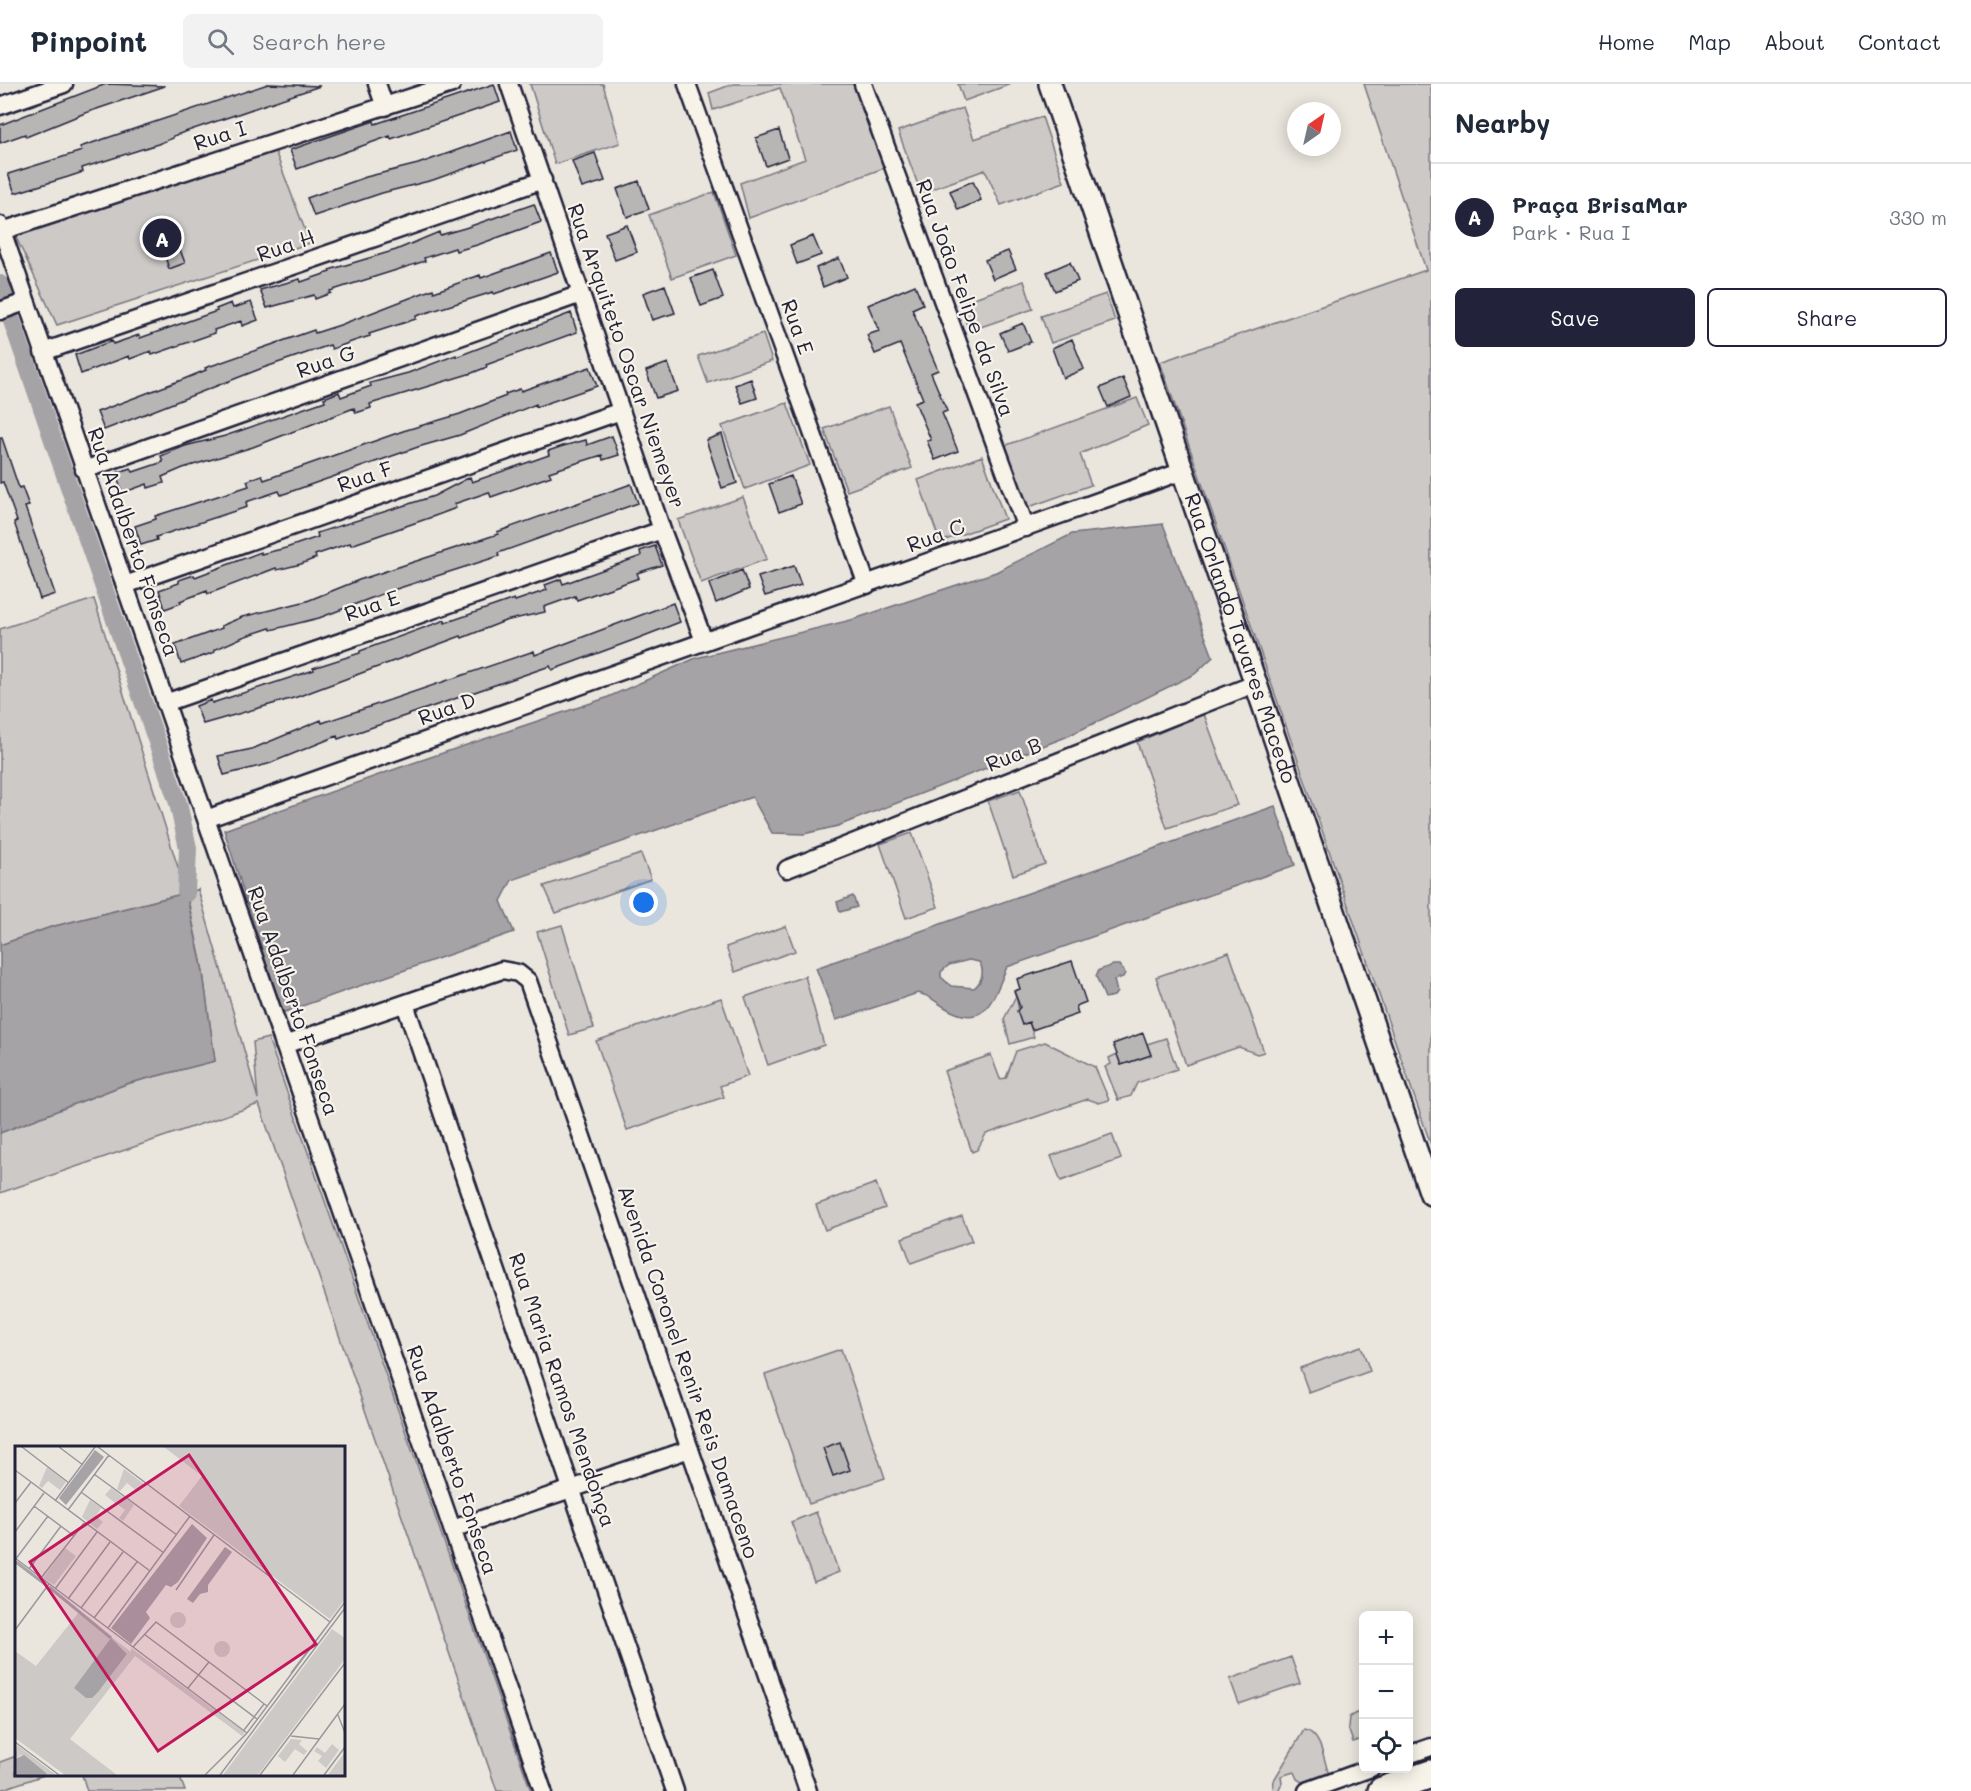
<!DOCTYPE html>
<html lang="en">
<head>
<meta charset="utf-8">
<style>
  :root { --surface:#fff; --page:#f2f2f3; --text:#1f2937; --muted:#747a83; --line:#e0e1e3; --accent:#22223b }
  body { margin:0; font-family:Mali,sans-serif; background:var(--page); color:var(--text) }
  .controls { position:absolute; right:18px; bottom:18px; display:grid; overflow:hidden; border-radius:9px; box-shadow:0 3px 15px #0003 }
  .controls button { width:54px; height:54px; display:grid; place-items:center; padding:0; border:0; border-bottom:2px solid var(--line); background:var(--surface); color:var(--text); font:30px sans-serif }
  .compass { position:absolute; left:1287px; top:18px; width:54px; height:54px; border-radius:50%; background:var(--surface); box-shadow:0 3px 15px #0003; rotate:34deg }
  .you { position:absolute; left:644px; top:819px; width:21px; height:21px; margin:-15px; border:4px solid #fff; border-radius:50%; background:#1a73e8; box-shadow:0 0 0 9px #1a73e833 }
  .badge { display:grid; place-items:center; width:39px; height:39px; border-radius:50%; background:var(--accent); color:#fff; font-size:20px; font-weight:700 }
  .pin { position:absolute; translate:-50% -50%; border:3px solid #fff; box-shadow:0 2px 6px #0006 }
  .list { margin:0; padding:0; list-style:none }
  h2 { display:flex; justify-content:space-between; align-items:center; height:78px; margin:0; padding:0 24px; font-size:26px }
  h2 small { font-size:20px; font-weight:400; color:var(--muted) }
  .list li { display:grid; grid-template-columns:39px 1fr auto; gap:18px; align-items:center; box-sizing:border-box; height:108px; padding:0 24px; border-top:2px solid var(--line) }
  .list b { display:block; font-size:22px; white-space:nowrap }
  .list p { margin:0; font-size:20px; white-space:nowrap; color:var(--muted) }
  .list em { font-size:20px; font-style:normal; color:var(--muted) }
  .actions { display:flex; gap:12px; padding:18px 24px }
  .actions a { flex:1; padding:14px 0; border:2px solid var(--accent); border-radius:9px; text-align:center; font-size:21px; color:var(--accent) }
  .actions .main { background:var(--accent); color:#fff }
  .icon { flex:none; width:33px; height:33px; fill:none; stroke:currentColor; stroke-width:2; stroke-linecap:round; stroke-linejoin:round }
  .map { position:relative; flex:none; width:1431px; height:1707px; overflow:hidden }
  header { display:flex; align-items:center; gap:36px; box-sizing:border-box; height:84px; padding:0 30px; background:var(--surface); border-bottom:2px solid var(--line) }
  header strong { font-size:28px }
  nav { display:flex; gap:33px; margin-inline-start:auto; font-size:21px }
  .search { width:420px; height:54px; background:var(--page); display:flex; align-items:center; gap:15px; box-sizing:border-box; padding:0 21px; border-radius:9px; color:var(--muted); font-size:22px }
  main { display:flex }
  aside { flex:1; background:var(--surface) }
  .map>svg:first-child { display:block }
</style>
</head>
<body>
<header>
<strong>Pinpoint</strong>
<div class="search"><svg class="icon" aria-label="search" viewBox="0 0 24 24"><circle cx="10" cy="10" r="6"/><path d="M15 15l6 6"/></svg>Search here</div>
<nav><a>Home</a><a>Map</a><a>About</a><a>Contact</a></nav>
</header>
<main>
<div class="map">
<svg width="1431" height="1707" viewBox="0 0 1431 1707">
  <rect width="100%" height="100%" fill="#eae6de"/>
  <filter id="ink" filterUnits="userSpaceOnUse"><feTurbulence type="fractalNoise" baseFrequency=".0167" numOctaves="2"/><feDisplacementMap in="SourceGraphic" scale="12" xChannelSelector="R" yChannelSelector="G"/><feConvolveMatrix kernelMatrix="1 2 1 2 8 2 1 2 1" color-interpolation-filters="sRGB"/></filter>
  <g filter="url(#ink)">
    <path fill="#cdc9c6" stroke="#787680" stroke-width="1.5" d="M530 0H603L620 59 555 80Z
      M733 0H854L884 84 749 134 740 99 805 75 780 4 713 26 709 9Z
      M958 0H1011L964 17Z
      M1364 0H1431V1061L1160 278 1426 186Z
      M963 24 974 55 1042 33 1064 98 1001 121 985 86 921 109 898 47Z
      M272 59 310 159 57 241 14 149Z
      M714 108 736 171 672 194 649 131Z
      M1024 197 1033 225 969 247 959 219Z
      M1106 210 1115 237 1051 259 1041 232Z
      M763 250 772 277 708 299 698 272Z
      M1137 314 1148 341 1080 370 1091 401 1026 424 1004 362Z
      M787 319 810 381 745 405 722 342Z
      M889 322 912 384 847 407 824 345Z
      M982 372 1005 435 940 458 918 396Z
      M743 413 767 475 701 499 678 436Z
      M94 515 186 809 51 843 0 861V545Z
      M1204 630 1237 721 1167 744 1137 658Z
      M1020 706 1045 780 1013 791 988 717Z
      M912 749 938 823 906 834 880 760Z
      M641 770 651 795 556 829 544 802Z
      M198 805 258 1015 253 958 268 954 531 1707H497L259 1020 0 1109V1049L126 1000 215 977 202 882 187 811Z
      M562 841 594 944 569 951 537 848Z
      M786 842 795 867 735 888 726 863Z
      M1229 868 1264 968 1257 970 1239 963 1186 981 1156 893Z
      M805 892 824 961 768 981 745 913Z
      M1016 912 1022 941 1029 938 1034 953 1010 960 1004 935Z
      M721 914 748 992 720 1002 724 1013 627 1046 596 957Z
      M1166 954 1177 985 1137 999 1131 1012 1118 1016 1105 983 1111 980 1109 974 1117 970 1121 981 1151 971 1147 960Z
      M1045 958 1095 983 1109 1016 1099 1019 1088 1015 986 1050 977 1066 972 1068 944 987 991 971 1000 995 1006 994 1016 967Z
      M1112 1050 1121 1075 1061 1097 1051 1072Z
      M876 1099 885 1124 825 1146 816 1121Z
      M962 1132 972 1157 911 1179 902 1154Z
      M1361 1262 1370 1287 1309 1309 1300 1284Z
      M841 1265 885 1394 809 1420 765 1291Z
      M816 1428 839 1488 814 1498 791 1438Z
      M1291 1573 1300 1599 1239 1620 1230 1595Z
      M1356 1629 1363 1630V1655L1353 1658 1348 1644 1349 1633Z
      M1304 1646C1321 1648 1324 1677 1329 1691L1305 1700 1297 1695 1294 1688 1281 1692 1282 1699 1278 1707H1273L1274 1696Z
      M16 1672V1690L44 1691 0 1706V1678Z
      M82 1691H179L185 1707H87Z"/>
    <path fill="#a6a3a6" stroke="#716f7b" stroke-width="1.5" fill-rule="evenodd" d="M1163 440 1213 573 1195 590 1066 653 838 742 804 750 772 749 752 713 512 796 501 817 514 848 282 929 224 746 404 682 606 614 696 574 851 536 996 488 1072 450Z
      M1275 722 1295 781 1007 883C994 912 986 948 946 924 936 918 929 911 918 909L836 936 816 884ZM969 876 979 878C985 886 982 898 974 904L951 902 941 893V888L949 881Z
      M186 809 202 882 215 977 126 1000 0 1049V861L51 843Z
      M853 812 857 823 840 828 837 818Z
      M1113 881H1119L1125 889 1123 893 1114 896 1117 908 1114 912 1105 914 1096 892 1099 886Z"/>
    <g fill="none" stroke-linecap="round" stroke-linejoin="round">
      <path stroke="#a6a3a6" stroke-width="18" d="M0 200 4 211
        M12 237 178 719 188 764 186 809"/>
    </g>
    <path fill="#b8b6b5" stroke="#22223b" stroke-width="1.5" d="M106 0 165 2 85 29 26 53 25 50 0 59V41Z
      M268 0 320 2 173 52V54L158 60 82 84 83 88 68 93 15 109 8 90 82 67 80 63Z
      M494 0 500 18 391 55 390 52 297 85 290 66 374 37 375 40Z
      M779 46 788 74 766 82 756 54Z
      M511 47 517 66 433 96 382 109 314 132 307 114 366 93 418 80Z
      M595 69 605 97 582 104 572 77Z
      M639 97 649 125 627 133 617 105Z
      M973 97 981 116 958 126 950 107Z
      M534 120 541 138 477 161 456 167 455 164 424 174 425 177 330 207 331 209 315 215 314 211 267 224 260 206 300 195 301 198 330 188 329 186 396 166 439 148 440 151 465 144Z
      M627 141 637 168 615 176 605 149Z
      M813 152 821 171 797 180 790 161Z
      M178 160 185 179 169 185 163 166Z
      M1008 167 1016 185 993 195 985 176Z
      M551 169 558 188 494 210 493 208 416 232V235L369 250 370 252 354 257 332 265 330 261 260 285 104 346 97 328 184 295 206 286 205 284 314 246 315 249 340 241 433 205 434 208 480 191 481 194Z
      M839 174 847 193 823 203 816 184Z
      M1070 178 1078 197 1055 207 1047 188Z
      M713 186 723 214 701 222 691 194Z
      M665 201 675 229 652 236 643 209Z
      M915 201 923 220 912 225 938 286 931 289 947 327 942 329 958 367 935 376 927 357 931 356 915 318 923 315 900 260 875 270 867 251 879 247 868 221Z
      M251 218 258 236 242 242 241 237 214 246 215 249 152 271 151 267 130 275 129 272 81 290 75 271 112 257 113 260 139 251 140 254 217 227 216 225 231 219 233 224Z
      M571 229 577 248 486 281 487 283 472 289 370 320 371 324 356 329 354 324 253 363 183 384 162 393 164 399 148 404 147 400 122 409 116 389 131 384 133 388 163 378 161 372 185 362 225 352 325 317 324 314 339 308 341 313 371 302 370 299 408 289 456 271V273Z
      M1023 239 1031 258 1008 267 1000 249Z
      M1072 255 1084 285 1063 294 1052 264Z
      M668 279 678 307 656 314 646 287Z
      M590 283 597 302 536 323V320L460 351 418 363 281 411 279 407 246 418 247 423 156 453 157 456 141 461 135 442 156 435 155 432 249 402 247 397 262 391 264 396 403 347 460 330 506 312 505 310 520 305 521 307Z
      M1123 294 1131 313 1108 323 1100 304Z
      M751 295 757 314 742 319 735 301Z
      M722 350 737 399 722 404 706 356Z
      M612 352 619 371 603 376 602 371 577 379 549 388 551 392 528 400 491 413 489 408 454 420 456 424 432 433 351 461 350 459 315 471 316 474 301 480 277 486 276 484 208 510 207 507 180 517 181 519 165 525 159 506 179 499V496L194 491 195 493 261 468V470L286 464 318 453 317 449 434 412 470 393 472 398 549 371 548 367 563 362 586 356 587 361Z
      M0 354H2L19 404 22 403 29 422 25 423 55 510 40 515 14 438 17 437 3 398 0 399Z
      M791 392 801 420 779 428 769 400Z
      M631 400 638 419 498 469 499 472 390 507 319 534 271 546 270 544 243 553 214 566 215 568 181 580 175 561 222 544 221 542 242 533 307 517 359 496 498 450 497 448Z
      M655 462 662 481 637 489 639 494 577 516 575 512 544 523 545 528 505 537 462 554 461 552 297 613 203 640 196 622 211 616 212 619 314 586 313 584 360 569V567L445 536V539L514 515 515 517 547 506 545 501 561 495 563 500 641 472 640 467Z
      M794 482 801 501 765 512 758 493Z
      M742 486 749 505 716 519 709 500Z
      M673 519 680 538 631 557 552 586 550 582 338 655 337 652 268 680 224 691 218 672 252 665 321 636 322 639 534 567 535 571Z
      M1072 877 1086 918 1076 922 1078 930 1032 946 1029 938 1022 941 1017 927 1020 923 1014 907 1020 905 1017 895Z
      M1143 949 1151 971 1121 981 1113 960Z
      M840 1358 850 1386 833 1392 823 1364Z"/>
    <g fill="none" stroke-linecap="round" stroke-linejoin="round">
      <g stroke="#22223b" stroke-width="21">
        <path id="minor" d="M377 0 385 23
          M509 0 662 446 704 557
          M687 0 867 501
          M863 0 1026 444
          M0 22 64 0
          M0 141 543 1707
          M2 147 452 0
          M0 227 25 218
          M43 268 543 96
          M84 386 581 210
          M125 501 621 327
          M165 619 662 446
          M206 735 1183 387
          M787 785 1257 599
          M405 920 675 1707
          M284 961 502 886 518 889 528 897 808 1707
          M452 1445 690 1365
          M1408 1671 1431 1663
          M1307 1707 1371 1684"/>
      </g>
      <g stroke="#22223b" stroke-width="26">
        <g id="tertiary">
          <path id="s1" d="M1050 0 1431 1110"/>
        </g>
      </g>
      <g stroke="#22223b" stroke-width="32">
        <path id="primary" d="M1382 1707 1431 1690"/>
      </g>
      <use href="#minor" stroke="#f7f3e8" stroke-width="16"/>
      <use href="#tertiary" stroke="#f7f3e8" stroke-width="21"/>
      <use href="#primary" stroke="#f7f3e8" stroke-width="27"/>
    </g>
  </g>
  <g text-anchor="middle" stroke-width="4.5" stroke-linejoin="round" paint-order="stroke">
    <g font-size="21" fill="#22223b" stroke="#f7f3e8">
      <text transform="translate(220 52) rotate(-18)" y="7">Rua I</text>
      <text transform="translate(286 162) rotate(-19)" y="7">Rua H</text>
      <text transform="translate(965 214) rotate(70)" y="7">Rua João Felipe da Silva</text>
      <text transform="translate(797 243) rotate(70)" y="7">Rua E</text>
      <text transform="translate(626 272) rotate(71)" y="7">Rua Arquiteto Oscar Niemeyer</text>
      <text transform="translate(326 278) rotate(-19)" y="7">Rua G</text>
      <text transform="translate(365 393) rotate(-19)" y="7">Rua F</text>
      <text transform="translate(936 452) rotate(-20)" y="7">Rua C</text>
      <text transform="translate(133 458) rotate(71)" y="7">Rua Adalberto Fonseca</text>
      <text transform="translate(372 522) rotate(-19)" y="7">Rua E</text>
      <text dy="7" stroke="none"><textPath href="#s1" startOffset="586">Rua Orlando Tavares Macedo</textPath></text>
      <text transform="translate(447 625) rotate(-20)" y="7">Rua D</text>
      <text transform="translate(1014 671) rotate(-22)" y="7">Rua B</text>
      <text transform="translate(293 917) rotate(71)" y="7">Rua Adalberto Fonseca</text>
      <text transform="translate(688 1288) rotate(71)" y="7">Avenida Coronel Renir Reis Damaceno</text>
      <text transform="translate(562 1306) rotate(71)" y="7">Rua Maria Ramos Mendonça</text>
      <text transform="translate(452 1376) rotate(71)" y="7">Rua Adalberto Fonseca</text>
    </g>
  </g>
  <g transform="translate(15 1362)">
    <rect width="330" height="330" fill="#eae6de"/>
    <path d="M149 1H330V153L315 173 164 60 187 30ZM32 21 51 36 45 44 33 35 27 42 24 40ZM109 23 129 38 123 46 112 37 105 45 102 43ZM96 42 119 59 108 75 104 72 110 64 102 58 94 64 100 57 90 49ZM75 54 86 62 81 70 88 76 82 83 67 71ZM50 102 61 110 39 139 28 132ZM155 174a8 8 0 1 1 16 0a8 8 0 1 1-16 0ZM64 166 116 206V202L230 286 227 290 120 210 55 293 102 329H50L0 292V205L21 220ZM103 199 112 208 84 245ZM317 183 330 192V213L243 329H208ZM199 203a8 8 0 1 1 16 0a8 8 0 1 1-16 0ZM276 293 287 294 284 298 292 305 289 309 280 303 270 316 263 310ZM317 298 324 304 311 322 303 315 307 310 299 305 302 301 310 307ZM2 299 41 329H32L6 309 0 313ZM330 306V329H313Z" fill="#cdc9c6" fill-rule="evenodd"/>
    <path d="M80 4 89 11 51 59 44 52ZM177 78 192 92 163 136 156 141 151 139 131 166 135 172 116 198 96 182ZM210 101 217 106 193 139V146L185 148 178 157 172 153ZM96 192 112 208 84 245 77 252H71L59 242ZM9 309 31 327 32 329H0V313Z" fill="#a6a3a6"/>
    <path fill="none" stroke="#a6a3a6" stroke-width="3" d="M1 116 31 139M34 141 96 192"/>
    <path fill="none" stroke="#9a989d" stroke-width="1.5" d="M7 1 54 37M44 1 68 19M83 1 315 176M0 24 135 125M79 28 162 89M66 46 149 107M40 55 80 1M0 57 16 36M19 60 59 90M53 64 94 9M0 86 29 47M0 112 232 287M0 114 33 70M14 123 46 80M26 132 69 77M40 143 82 86M161 144 199 89M53 153 95 96M66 162 108 106M79 172 122 116M93 182 175 70M0 184 34 138M129 188 242 273M118 201 141 176 252 260M276 227 309 184M173 242 194 216M323 269 330 287M229 284 249 258M276 290 304 293M0 296 44 329M190 329 232 287 330 156M205 329 330 162M245 329 330 217M278 329 330 258M309 329 330 301"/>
    <path fill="#c2185b" fill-opacity="0.15" stroke="#c2185b" stroke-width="3" d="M174 9 301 198 143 305 15 116Z"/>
    <rect width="330" height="330" fill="none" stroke="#22223b" stroke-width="3"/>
  </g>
</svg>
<div class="controls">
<button>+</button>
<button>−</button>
<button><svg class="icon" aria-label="locate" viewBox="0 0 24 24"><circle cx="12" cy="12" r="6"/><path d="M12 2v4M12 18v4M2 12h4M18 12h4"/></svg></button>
</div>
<svg class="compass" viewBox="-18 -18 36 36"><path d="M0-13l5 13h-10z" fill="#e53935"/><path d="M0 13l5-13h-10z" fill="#747a83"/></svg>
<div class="you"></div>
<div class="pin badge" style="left:162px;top:154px">A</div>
</div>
<aside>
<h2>Nearby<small></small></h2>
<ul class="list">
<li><span class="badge">A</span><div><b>Praça BrisaMar</b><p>Park · Rua I</p></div><em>330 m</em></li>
</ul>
<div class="actions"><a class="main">Save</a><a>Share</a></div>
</aside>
</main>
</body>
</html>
